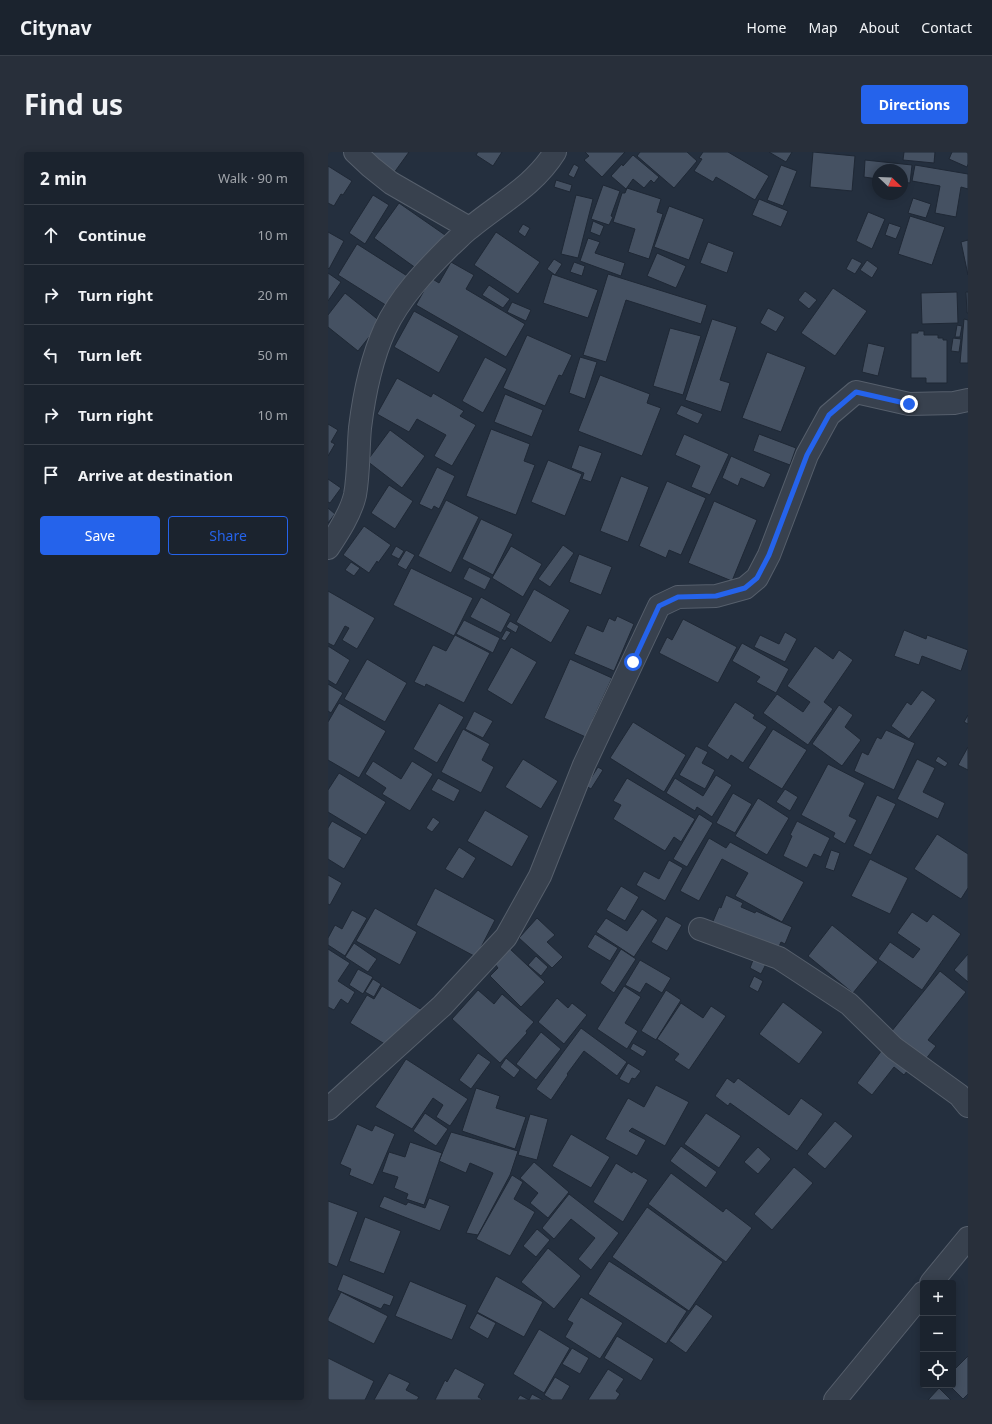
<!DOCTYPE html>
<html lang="en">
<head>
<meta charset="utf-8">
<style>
  :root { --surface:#1b232e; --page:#282f3a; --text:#f1f3f6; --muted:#a0a4aa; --line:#39404a; --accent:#2563eb }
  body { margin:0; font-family:"Noto Sans",sans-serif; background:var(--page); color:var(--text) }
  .controls { position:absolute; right:12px; bottom:12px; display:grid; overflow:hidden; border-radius:4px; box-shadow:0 2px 10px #0003 }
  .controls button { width:36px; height:36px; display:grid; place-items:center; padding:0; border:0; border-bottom:1px solid var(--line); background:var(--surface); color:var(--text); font:20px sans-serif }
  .compass { position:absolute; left:544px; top:12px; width:36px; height:36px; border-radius:50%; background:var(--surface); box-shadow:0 2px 10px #0003; rotate:113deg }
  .stop { position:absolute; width:12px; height:12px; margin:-9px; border:3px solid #2563eb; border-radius:50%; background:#fff }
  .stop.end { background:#2563eb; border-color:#fff; box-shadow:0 1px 4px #0008 }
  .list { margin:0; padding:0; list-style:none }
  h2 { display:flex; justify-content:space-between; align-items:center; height:52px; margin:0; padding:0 16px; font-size:17px }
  h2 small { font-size:13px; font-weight:400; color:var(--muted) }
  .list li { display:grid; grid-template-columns:26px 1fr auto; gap:12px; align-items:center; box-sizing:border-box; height:60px; padding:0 16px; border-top:1px solid var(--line) }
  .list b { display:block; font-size:15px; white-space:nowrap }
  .list em { font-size:13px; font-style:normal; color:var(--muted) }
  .actions { display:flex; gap:8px; padding:12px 16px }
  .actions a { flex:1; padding:9px 0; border:1px solid var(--accent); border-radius:4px; text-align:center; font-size:14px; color:var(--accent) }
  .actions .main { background:var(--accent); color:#fff }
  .icon { flex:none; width:22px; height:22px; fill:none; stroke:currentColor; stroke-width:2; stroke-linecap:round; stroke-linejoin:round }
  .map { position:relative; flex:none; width:640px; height:1248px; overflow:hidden; border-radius:4px }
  header { display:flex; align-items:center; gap:24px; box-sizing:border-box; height:56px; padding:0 20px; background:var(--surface); border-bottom:1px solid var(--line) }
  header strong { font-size:19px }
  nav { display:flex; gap:22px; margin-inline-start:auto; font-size:14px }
  .intro { display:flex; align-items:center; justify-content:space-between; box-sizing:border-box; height:96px; padding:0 24px }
  h1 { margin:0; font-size:28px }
  .button { padding:10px 18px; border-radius:4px; background:var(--accent); color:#fff; font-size:14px; font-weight:700 }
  main { display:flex; gap:24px; padding:0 24px }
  aside { flex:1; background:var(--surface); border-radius:4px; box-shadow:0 2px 10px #0003 }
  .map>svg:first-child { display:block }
</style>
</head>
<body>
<header>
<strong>Citynav</strong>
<nav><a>Home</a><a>Map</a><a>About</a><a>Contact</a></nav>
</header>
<div class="intro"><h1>Find us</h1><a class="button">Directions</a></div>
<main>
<aside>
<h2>2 min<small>Walk · 90 m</small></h2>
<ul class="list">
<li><svg class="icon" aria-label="ahead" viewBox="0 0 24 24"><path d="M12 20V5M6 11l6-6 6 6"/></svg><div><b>Continue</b></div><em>10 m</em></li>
<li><svg class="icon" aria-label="right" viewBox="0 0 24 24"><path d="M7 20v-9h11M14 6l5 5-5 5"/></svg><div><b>Turn right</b></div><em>20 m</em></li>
<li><svg class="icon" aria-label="left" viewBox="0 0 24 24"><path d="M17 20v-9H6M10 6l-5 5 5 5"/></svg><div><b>Turn left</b></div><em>50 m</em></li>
<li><svg class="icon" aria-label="right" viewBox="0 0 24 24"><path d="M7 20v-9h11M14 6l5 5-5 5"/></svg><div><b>Turn right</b></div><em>10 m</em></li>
<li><svg class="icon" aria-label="arrive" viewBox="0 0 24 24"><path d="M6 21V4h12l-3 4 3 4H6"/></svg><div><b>Arrive at destination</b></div></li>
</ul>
<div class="actions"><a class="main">Save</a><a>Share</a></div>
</aside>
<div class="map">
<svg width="640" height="1248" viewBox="0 0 640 1248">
  <rect width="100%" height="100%" fill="#242f3e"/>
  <path fill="#455162" stroke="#1f2835" d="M36 0H81L63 25Z
    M150 0H174L165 14 148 3Z
    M257 0H297L274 25 256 8 261 4Z
    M312 0H359L369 9 346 36 309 4Z
    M375 0H400L441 24 427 48 388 25 385 30 366 19 374 7 371 6Z
    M441 0H464L458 10Z
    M485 0 527 4 524 39 482 35Z
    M576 0H607L606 11 575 8Z
    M624 0H640V12L639 15 621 7Z
    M305 3 331 25 326 31 323 28 316 36 305 27 298 37 283 24 294 12 295 14Z
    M537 8 584 13 582 31 574 30V18H550V27L536 25Z
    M246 12 251 15 246 26 240 23Z
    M453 13 469 19 455 54 439 48Z
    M587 13 640 22V37L633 35 628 65 607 61 612 34 584 29Z
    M0 14 24 29 15 43 13 42 6 54 0 51Z
    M228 28 244 33 242 40 226 35Z
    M275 33 292 39 283 64 285 65 281 73 263 67Z
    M299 36 333 47 329 60 335 62 321 107 300 100 307 77 285 70 294 41H297Z
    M45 43 61 53 37 92 21 81Z
    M248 43 265 47 250 106 233 102Z
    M585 46 603 52 598 66 580 61Z
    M431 47 460 59 453 75 424 63Z
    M71 51 117 83 92 119 46 86Z
    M341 54 376 67 361 108 326 95Z
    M540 60 557 67 544 97 528 89Z
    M582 64 617 75 604 113 570 102Z
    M265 69 276 74 272 84 262 80Z
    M561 71 573 75 568 87 557 83Z
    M195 72 202 76 197 85 190 80Z
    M0 80 16 89 1 117 0 116Z
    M168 80 212 110 190 142 146 113Z
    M260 86 272 90 267 101 297 111 293 124 252 109Z
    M640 88V123L633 90Z
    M380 90 406 100 399 121 372 111Z
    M29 92 84 127 64 157 10 123Z
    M329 101 358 114 348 136 319 124Z
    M524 106 534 111 527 122 518 117Z
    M226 107 234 112 227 123 219 117Z
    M539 108 550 116 544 126 532 118Z
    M123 110 146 123 138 137 197 172 178 205 88 153 103 126 111 131Z
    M246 110 257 114 254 124 242 120Z
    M0 121 13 130 0 149Z
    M224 122 270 138 260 166 215 151Z
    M280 122 379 153 373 172 298 148 278 210 255 203Z
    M161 133 182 147 175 156 154 143Z
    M505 136 539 159 507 204 473 181Z
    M477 139 489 148 481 157 470 148Z
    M629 140 630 171 594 172 593 141Z
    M638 140H640V161H639Z
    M17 141 53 170 30 199 0 175V163Z
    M184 150 203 158 198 169 179 160Z
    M440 156 457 165 448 180 432 171Z
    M86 159 131 184 111 221 66 195Z
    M384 167 409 175 392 228 402 231 393 260 357 248Z
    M636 167 640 168V211H632Z
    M629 173 634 174 632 185H627Z
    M342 176 373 184 355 243 325 234Z
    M590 179H596V183H610V186H615V188H619V231H598V226H583V181H590Z
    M199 183 244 203 234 224 231 223 217 254 175 236Z
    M625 186 633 187 631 200 623 199Z
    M540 191 557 195 550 224 534 220Z
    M439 200 478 215 453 280 414 266Z
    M157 205 179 217 155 261 134 249Z
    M252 205 269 210 257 247 241 241Z
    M272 223 322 242 319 251 333 256 314 304 250 279Z
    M69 226 103 245 105 241 136 259 132 264 148 273 124 314 106 304 118 283 89 267 81 280 49 262Z
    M177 242 215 258 204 285 166 270Z
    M353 253 375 262 370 272 348 262Z
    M0 272 10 278 3 290 7 292 0 304Z
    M163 277 202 292 196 309 207 313 188 363 138 344Z
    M62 278 97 304 74 336 39 309Z
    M356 282 401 302 382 343 363 335 372 314 347 303Z
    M431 282 468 296 462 313 425 299Z
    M251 293 274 301 263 330 254 327 256 321 243 316Z
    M403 304 443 322 436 336 413 326 410 334 394 326Z
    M220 308 254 322 237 364 203 350Z
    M109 315 127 324 111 357 106 354 104 358 91 352Z
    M293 324 321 335 300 390 272 379Z
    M0 327 13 336 2 351 0 350Z
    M339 329 378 346 353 403 341 398 338 406 311 394Z
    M61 333 85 349 67 377 43 361Z
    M118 348 151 365 123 421 90 404Z
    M386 349 429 368 404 429 360 411Z
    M0 356 7 362 0 371Z
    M153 367 185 382 165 423 134 407Z
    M36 374 63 393 50 411 49 409 41 421 15 403Z
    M235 393 246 401 222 435 210 427Z
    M68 394 76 399 71 407 63 403Z
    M183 394 214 412 195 445 164 426Z
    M78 398 87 403 78 418 69 413Z
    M251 402 284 415 273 443 241 430Z
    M23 410 32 416 26 424 17 418Z
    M141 415 163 426 157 438 135 427Z
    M83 416 145 446 126 484 65 453Z
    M206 437 242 458 223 491 188 470Z
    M0 439 47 466 29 497 14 488 21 476 17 474 6 494 0 491Z
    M153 445 183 462 173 481 142 465Z
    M289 464 306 472 286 519 246 502 259 473 275 480 281 466 287 469Z
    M355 467 409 495 390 531 331 501 339 485 344 488Z
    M136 468 172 486 165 501 128 482Z
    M182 469 191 474 188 481 178 475Z
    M178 478 183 480 177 489 173 487Z
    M576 478 598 487 599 483 640 498 633 519 594 504 591 513 566 504Z
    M457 480 469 487 457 510 426 495 432 483 451 492Z
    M127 483 162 501 136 551 98 532 97 535 86 530 105 493 118 499Z
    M414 491 461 517 448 541 428 530 432 525 404 509Z
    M0 494 22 508 8 533 0 528Z
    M487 494 505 507 511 498 525 508 496 550 505 557 480 593 435 561 449 542 475 560 482 550 459 534Z
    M183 495 209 510 184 553 159 538Z
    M39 507 79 531 57 570 16 547Z
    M242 507 284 526 265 567 270 569 262 587 216 566Z
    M0 532 15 541 3 561 0 559Z
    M594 538 608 548 581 587 563 574 579 550 583 553Z
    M407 550 427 563 425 566 439 575 415 611 403 603 400 608 379 594Z
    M11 551 58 579 31 626 0 608V570Z
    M111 551 136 565 109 611 85 597Z
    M511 553 525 563 517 575 533 588 514 614 484 592Z
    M146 559 165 569 155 586 137 577Z
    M640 563V572L636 570Z
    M305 570 358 603 336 640 282 606Z
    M135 577 162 592 154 608 166 615 153 641 113 620Z
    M445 577 479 598 454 637 420 616Z
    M558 578 587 591 566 638 526 619 534 600 540 603 549 585 553 587Z
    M368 594 380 600 374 611 387 618 377 637 351 623Z
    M640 595V618L630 613Z
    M610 604 620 611 617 615 607 609Z
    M195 607 230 629 213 657 177 635Z
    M589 607 607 616 595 640 617 651 610 667 569 647Z
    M45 609 73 627 84 609 105 622 82 659 54 642 58 636 37 622Z
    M500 612 537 631 521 664 529 668 517 692 505 685 507 681 473 663Z
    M270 615 275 618 263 637 258 634Z
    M11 621 58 650 38 683 0 660V638Z
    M388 623 404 633 384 665 369 655 367 659 338 641 347 626 375 644Z
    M110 626 132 638 126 650 103 638Z
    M299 626 367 667 353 690 346 685 337 699 285 667 293 653 285 649Z
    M457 637 470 645 462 659 448 650Z
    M405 641 424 652 407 681 388 671Z
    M549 643 568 652 543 703 525 694Z
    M430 646 461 666 439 703 407 684Z
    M157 658 201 684 184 715 139 689Z
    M371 662 385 671 359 715 345 707Z
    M105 665 112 670 104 680 98 676Z
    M4 669 34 686 16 717 0 707V676Z
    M469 669 502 686 493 705 486 702 479 716 455 704 464 684 462 683Z
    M609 682 640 702V736L633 747 586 717Z
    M381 686 398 696 402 690 476 730 454 770 407 744 420 721 394 707 371 749 352 739Z
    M131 695 148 706 135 727 117 717Z
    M503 698 512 701 506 719 497 716Z
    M542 707 580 726 562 762 523 744Z
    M341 708 355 716 337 749 308 733 316 719 331 727Z
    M0 723 14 731 2 753 0 752Z
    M293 734 311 745 297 769 278 758Z
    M107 736 167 768 148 805 88 773Z
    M398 743 415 751 413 755 427 761 428 759 464 775 457 792 453 790 448 801 383 774 391 755 393 756Z
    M47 756 89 780 72 813 28 789Z
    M314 757 330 768 306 805 268 780 278 766 299 779Z
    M24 758 39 766 17 804 0 793V786L7 773 14 777Z
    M584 760 599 770 605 762 633 782 594 838 550 807 562 790 585 806 592 797 569 781Z
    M338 764 354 773 339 799 323 790Z
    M209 766 227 783 219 790 235 805 224 816 191 786Z
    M504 773 550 810 525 841 480 804Z
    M267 782 290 796 282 809 259 795Z
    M26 791 49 807 40 820 17 805Z
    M0 797 22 811 10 829 27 840 20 852 13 847 6 858 0 855Z
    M182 797 217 830 193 855 162 824 170 816 167 812Z
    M293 797 308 807 286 841 272 831Z
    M428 800 441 806 433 822 422 816Z
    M640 802V830L626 818Z
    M208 804 220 815 213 824 200 813Z
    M312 808 343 826 334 841 318 831 312 841 297 833Z
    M30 817 45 825 35 842 21 833Z
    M612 819 638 840 600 888 608 894 594 912 559 885Z
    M426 824 435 829 430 840 421 835Z
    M45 827 53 832 46 845 37 840Z
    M54 834 99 861 93 871 84 866 65 897 22 871 39 843 46 847Z
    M296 834 313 845 297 871 310 879 299 897 269 877Z
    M150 838 166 852 174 842 206 870 198 879 199 881 172 911 124 867Z
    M338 838 353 848 328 888 313 879Z
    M229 846 240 856 244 851 259 863 236 892 210 870Z
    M455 850 495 880 471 912 431 882Z
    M353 851 375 866 383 854 398 864 361 918 346 908 351 902 329 887Z
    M253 876 299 910 289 924 256 899 239 922 240 923 223 948 208 937Z
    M213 880 233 897 208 928 188 912Z
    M305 891 319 899 315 905 302 897Z
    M557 894 583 914 576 923 566 915 544 943 529 931Z
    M150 901 163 910 143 937 131 928Z
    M178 906 192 918 186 926 172 915Z
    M78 907 140 947 122 974 108 965 115 953 105 946 84 977 47 955Z
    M300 911 313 919 307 927 304 926 301 932 291 927Z
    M399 926 406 931 410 926 461 963 473 946 495 962 469 999 402 951 400 954 387 944Z
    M328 933 361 950 337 994 304 976 301 979 318 988 309 1004 277 987 300 946 316 955Z
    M148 936 172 944 168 956 198 965 187 997 134 979Z
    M97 961 120 977 108 994 85 979Z
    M378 961 413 984 391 1016 356 992Z
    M202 962 220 967 209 1008 190 1003Z
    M507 969 525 984 497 1017 479 1002Z
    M29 972 44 979 47 973 67 982 45 1033 21 1023 23 1017 12 1012Z
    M123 980 190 999 182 1023 150 1083 138 1081 165 1021 142 1011 138 1021 111 1009Z
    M243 982 282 1005 263 1036 224 1014Z
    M82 990 114 1001 96 1053 78 1047 80 1042 66 1036 70 1025 54 1020 61 1000 77 1005Z
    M353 994 389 1020 378 1036 342 1009Z
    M430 995 443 1007 430 1022 416 1010Z
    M206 1010 241 1040 220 1066 202 1051 210 1041 192 1026Z
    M288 1011 304 1021 305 1019 320 1028 295 1070 265 1050Z
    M466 1015 485 1031 444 1078 426 1062Z
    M343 1021 395 1060 398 1056 424 1076 398 1110 320 1052Z
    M184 1023 195 1030 186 1047 207 1060 182 1104 148 1087Z
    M241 1042 291 1081 263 1118 250 1107 267 1086 243 1067 226 1087 214 1076Z
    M56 1044 78 1053 80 1050 97 1056 101 1046 122 1054 112 1079 51 1055Z
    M0 1049 30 1060 9 1115 0 1111Z
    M319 1055 395 1110 361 1159 284 1105Z
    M37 1065 73 1079 56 1122 21 1109Z
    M209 1077 222 1088 208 1105 195 1094Z
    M220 1096 253 1124 226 1157 193 1130Z
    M281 1109 359 1159 338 1192 260 1142Z
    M15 1122 66 1144 62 1154 56 1152 53 1157 9 1138Z
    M168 1124 215 1150 196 1185 149 1160Z
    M82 1129 139 1153 124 1188 67 1164Z
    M13 1140 60 1164 46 1192 0 1169V1166Z
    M253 1145 295 1171 272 1207 237 1185 245 1171 239 1168Z
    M368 1152 385 1164 358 1201 341 1189Z
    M149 1161 168 1171 160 1187 141 1176Z
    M211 1177 242 1196 216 1241 185 1222Z
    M289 1184 326 1207 313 1229 276 1206Z
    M244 1196 261 1206 252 1222 234 1212Z
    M640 1204V1242L635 1247 621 1233H625V1219Z
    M0 1206 46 1229 37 1248H0Z
    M127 1216 157 1232 150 1245 154 1247 153 1248H107L117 1228 119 1230Z
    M280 1217 296 1227 288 1239 292 1242 288 1248H260Z
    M61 1221 82 1231 78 1238 91 1245 89 1248H46Z
    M227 1225 242 1234 234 1248H224L216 1243Z
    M611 1236 623 1248H600Z
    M204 1242 215 1248H189L192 1243 201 1248Z"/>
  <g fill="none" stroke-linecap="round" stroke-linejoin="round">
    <g stroke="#565f6c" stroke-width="24">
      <path id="minor" d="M27 0 43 15 63 31 141 76
        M0 396C10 381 23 361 27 343 31 321 30 298 32 276 36 243 43 208 57 177 72 145 97 119 122 94 129 88 135 81 142 76 172 51 206 34 227 0
        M372 777 451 806 521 852 566 896 631 943 640 954
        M0 957 114 854 178 785 212 724 256 613 331 454 350 445 388 444 417 436 429 426 441 403 479 303 501 263 528 240 581 252 626 251 640 248"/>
    </g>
    <g stroke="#565f6c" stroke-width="24">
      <path id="tertiary" d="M603 1131 640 1086
        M507 1248 595 1141"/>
    </g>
    <use href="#minor" stroke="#38414e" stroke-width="22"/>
    <use href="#tertiary" stroke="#38414e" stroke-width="22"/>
  </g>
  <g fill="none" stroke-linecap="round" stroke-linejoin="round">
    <path stroke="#2563eb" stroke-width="5" d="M305 510 331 454 350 445 388 444 417 436 429 426 441 403 479 303 501 263 528 240 581 252"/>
  </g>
</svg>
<div class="controls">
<button>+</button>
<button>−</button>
<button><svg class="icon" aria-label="locate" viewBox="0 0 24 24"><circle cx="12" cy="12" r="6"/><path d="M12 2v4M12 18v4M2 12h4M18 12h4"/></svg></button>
</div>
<svg class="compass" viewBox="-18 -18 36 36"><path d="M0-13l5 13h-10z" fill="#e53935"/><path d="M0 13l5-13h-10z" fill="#a0a4aa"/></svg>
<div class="stop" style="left:305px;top:510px"></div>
<div class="stop end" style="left:581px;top:252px"></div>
</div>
</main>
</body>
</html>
